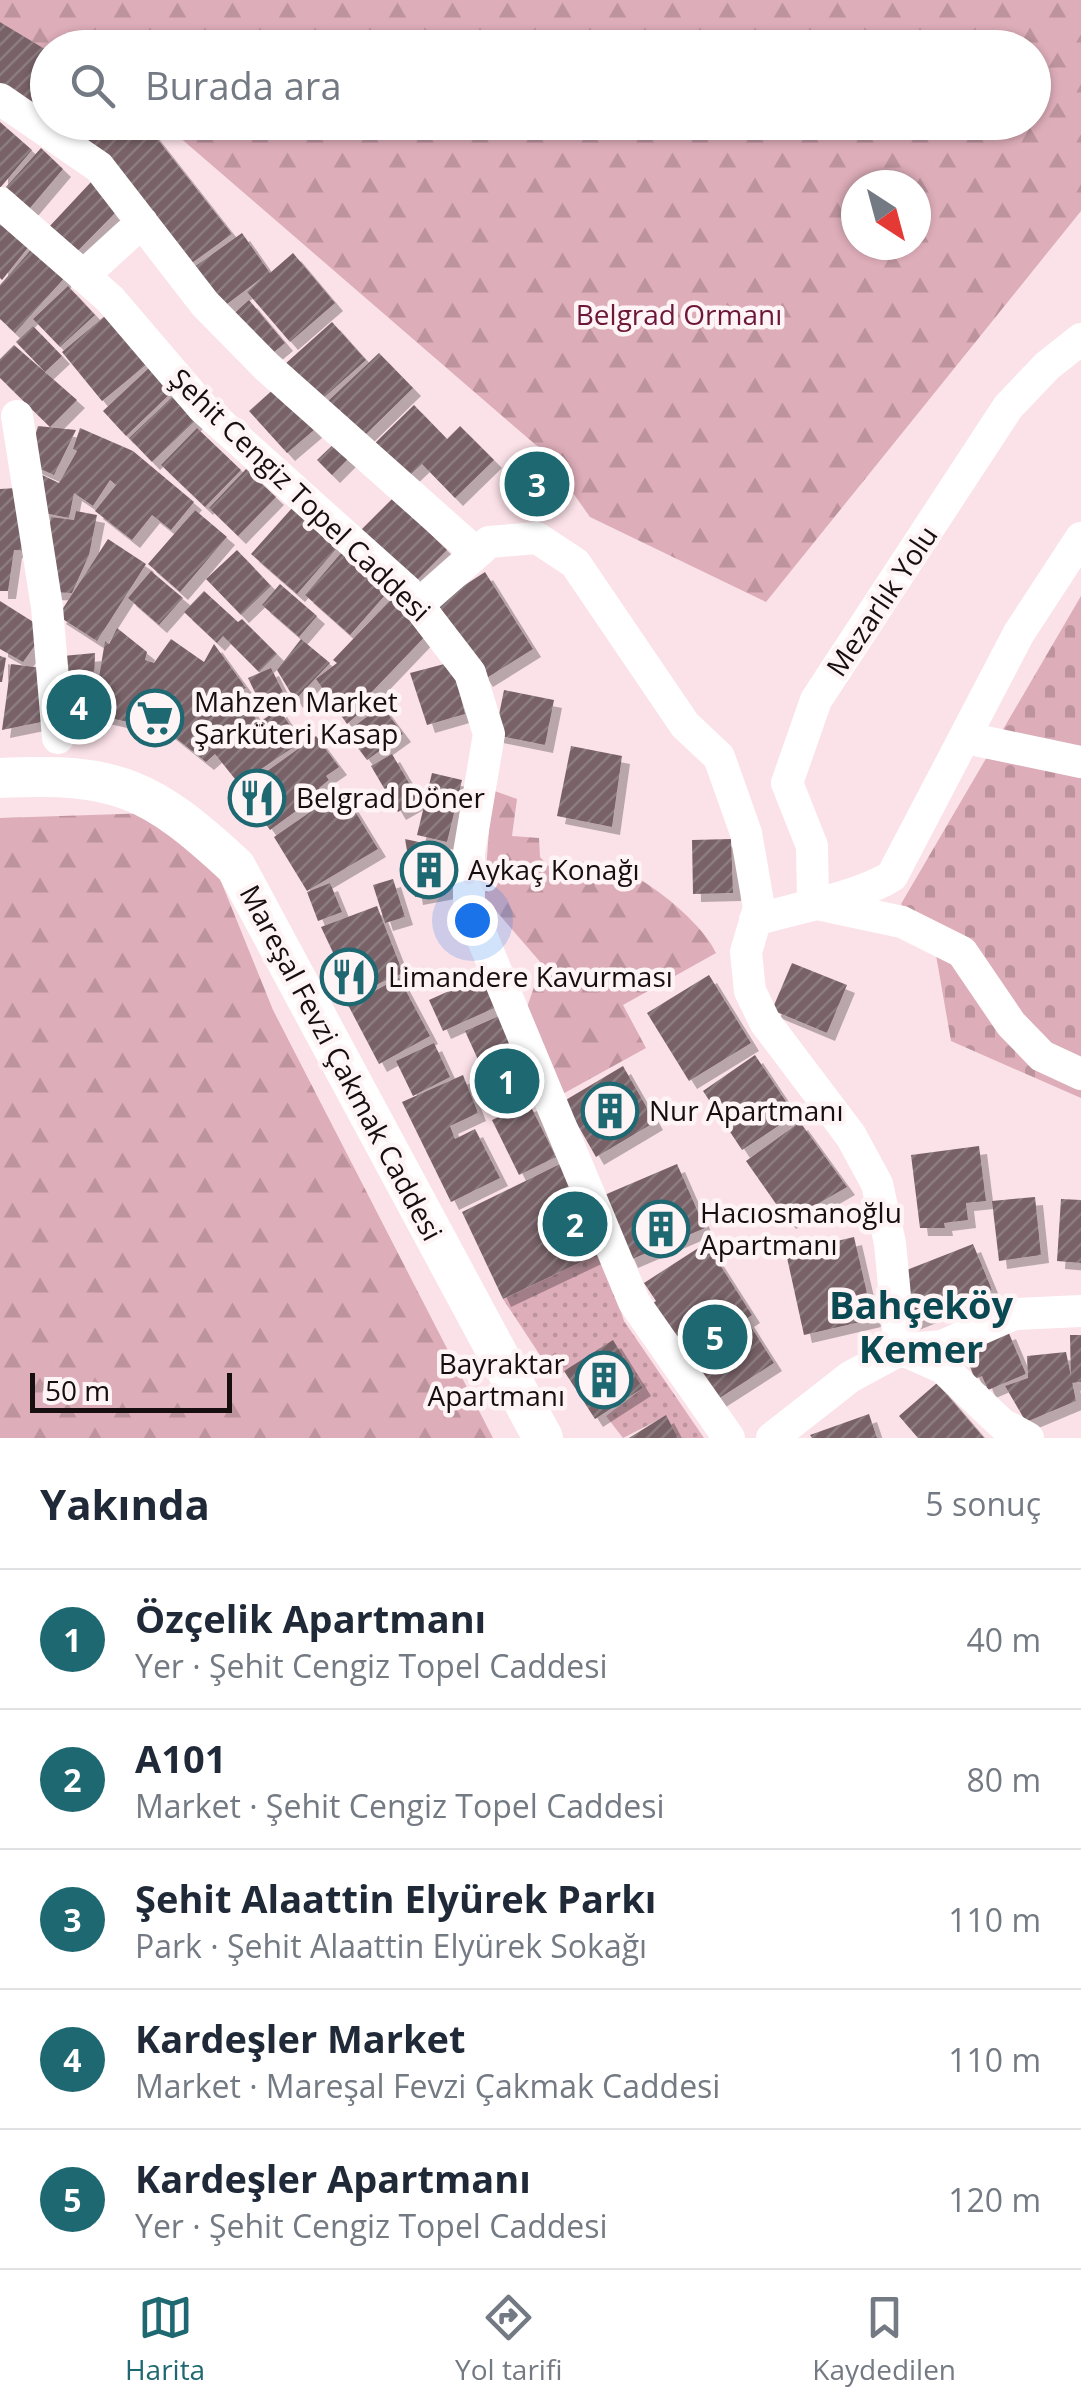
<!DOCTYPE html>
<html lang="tr">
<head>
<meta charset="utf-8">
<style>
  :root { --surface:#fff; --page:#f2f2f3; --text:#1f2937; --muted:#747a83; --line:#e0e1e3; --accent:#1e6872 }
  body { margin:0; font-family:"Open Sans",sans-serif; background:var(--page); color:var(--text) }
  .compass { position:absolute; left:841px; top:170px; width:90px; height:90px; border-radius:50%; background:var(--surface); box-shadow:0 2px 8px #0004; rotate:144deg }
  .scale { position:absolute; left:30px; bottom:25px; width:202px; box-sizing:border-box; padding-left:10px; border:5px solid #170e10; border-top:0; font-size:28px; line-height:35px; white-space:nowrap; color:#170e10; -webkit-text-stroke:8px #fef4f6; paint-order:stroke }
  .you { position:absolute; left:472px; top:920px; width:35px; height:35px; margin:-25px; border:8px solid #fff; border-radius:50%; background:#1a73e8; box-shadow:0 0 0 15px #1a73e833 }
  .badge { display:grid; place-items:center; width:65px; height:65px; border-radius:50%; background:var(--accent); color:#fff; font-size:32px; font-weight:700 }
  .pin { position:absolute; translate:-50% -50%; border:5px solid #fff; box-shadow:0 2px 10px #0006 }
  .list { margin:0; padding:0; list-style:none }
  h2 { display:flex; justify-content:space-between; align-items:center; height:130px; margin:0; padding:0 40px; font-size:42px }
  h2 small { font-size:32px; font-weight:400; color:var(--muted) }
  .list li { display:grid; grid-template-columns:65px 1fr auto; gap:30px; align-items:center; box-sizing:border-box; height:140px; padding:0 40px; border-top:2px solid var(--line) }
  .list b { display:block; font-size:38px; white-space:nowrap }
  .list p { margin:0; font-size:32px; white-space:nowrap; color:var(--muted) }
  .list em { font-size:32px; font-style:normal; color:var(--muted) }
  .icon { flex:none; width:55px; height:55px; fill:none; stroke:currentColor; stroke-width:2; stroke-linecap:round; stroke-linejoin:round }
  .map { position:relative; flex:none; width:1081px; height:1438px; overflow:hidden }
  .search { position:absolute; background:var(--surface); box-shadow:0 2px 8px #0004; left:30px; right:30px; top:30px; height:110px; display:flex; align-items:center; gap:25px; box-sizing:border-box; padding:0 35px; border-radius:55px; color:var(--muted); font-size:38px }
  .sheet { height:830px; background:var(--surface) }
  nav { display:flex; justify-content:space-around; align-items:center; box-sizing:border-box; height:140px; border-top:2px solid var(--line); background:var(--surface); font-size:28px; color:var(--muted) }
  nav a { display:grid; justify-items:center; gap:5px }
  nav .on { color:var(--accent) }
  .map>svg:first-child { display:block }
</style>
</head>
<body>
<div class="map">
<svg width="1081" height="1438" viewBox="0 0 1081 1438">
  <defs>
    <pattern id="grass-dots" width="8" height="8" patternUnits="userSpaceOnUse" patternTransform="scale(2.5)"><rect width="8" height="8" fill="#ddadb9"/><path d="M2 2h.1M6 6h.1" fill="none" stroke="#bd949e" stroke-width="1.8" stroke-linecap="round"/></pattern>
    <pattern id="forest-firs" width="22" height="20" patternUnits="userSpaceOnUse" patternTransform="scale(2.5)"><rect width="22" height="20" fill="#ddadb9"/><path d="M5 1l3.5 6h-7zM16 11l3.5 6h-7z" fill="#bd949e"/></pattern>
    <pattern id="cemetery-stones" width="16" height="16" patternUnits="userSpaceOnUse" patternTransform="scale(2.5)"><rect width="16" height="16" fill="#ddadb9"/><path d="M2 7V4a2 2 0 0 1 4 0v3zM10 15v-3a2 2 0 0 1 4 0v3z" fill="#bd949e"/></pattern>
    <pattern id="building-hatch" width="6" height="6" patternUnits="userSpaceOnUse" patternTransform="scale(2.5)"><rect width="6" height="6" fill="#786268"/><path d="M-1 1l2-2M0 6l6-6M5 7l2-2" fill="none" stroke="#8c7c80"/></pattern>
    <filter id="shadow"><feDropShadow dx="8" dy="8" stdDeviation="0" flood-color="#0004"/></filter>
  </defs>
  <rect width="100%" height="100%" fill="#fbe2e8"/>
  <path fill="url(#grass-dots)" d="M602 1252 624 1321 704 1438H678L666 1416 623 1438 606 1416 643 1388 613 1341 555 1378 503 1299Z"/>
  <path fill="url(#forest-firs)" fill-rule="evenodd" d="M0 0H1081V211L766 602 590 517 544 452 163 123 1034 122V48L47 51 0 22ZM856 185H916V245H856Z
    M492 790 517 799 512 836 539 838 540 857 548 866C565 863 584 860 602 863 637 869 702 921 716 953L623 1005 646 1048 559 1096 525 1013 542 964 484 897Z
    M152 813 216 869 273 1010 493 1438H0V818Z"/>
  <path fill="url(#cemetery-stones)" d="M1081 596V1098L951 1041 936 955 901 904Z"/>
  <path fill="url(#building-hatch)" filter="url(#shadow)" d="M0 22 48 51V116L0 89Z
    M0 122 32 150 0 188Z
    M60 122H144L232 234 185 268Z
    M41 148 63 169 30 208 6 187Z
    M91 182 119 209 75 254 48 228Z
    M0 222 30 245 2 280 0 278Z
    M242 233 270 273 293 253 335 303 290 342 247 292 263 277 219 310 190 270Z
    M35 245 68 274 15 333 0 319V285Z
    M68 286 95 315 60 347 33 319Z
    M249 300 285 343 267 358 231 316Z
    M106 315 146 365 102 401 62 352Z
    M332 322 366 360 319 402 285 364Z
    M33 326 62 356 45 372 16 342Z
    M14 345 77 400 50 427 0 378V359Z
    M379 353 413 388 362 438 327 402Z
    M150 367 173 391 126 436 103 411Z
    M276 387 314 430 287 453 249 411Z
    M172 397 195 421 152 462 129 438Z
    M414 405 447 439 460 426 494 460 455 498 422 464 404 481 371 447Z
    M38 426 76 430 54 475 27 463Z
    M80 428 133 451 194 502 171 530 152 515 132 540 95 511 116 485 110 480 93 506 74 493 69 518 34 511 38 473 59 483 77 451 73 449Z
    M197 428 241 470 205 507 161 465Z
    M341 437 355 452 332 475 317 460Z
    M246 469 276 497 238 536 209 508Z
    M16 488 29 551 14 550 8 591H0V489Z
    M393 498 447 550 414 583 360 531Z
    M293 507 338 547 297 594 251 554Z
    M195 510 227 537 180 592 148 564Z
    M76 511 97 515 89 555 72 593 52 592 45 548 51 517 74 520Z
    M108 539 146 564 97 641 58 616Z
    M348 545 393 586 350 635 305 595Z
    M237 550 271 586 241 615 206 579Z
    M151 571 183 598 159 625 128 598Z
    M485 572 533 649 485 679 437 603Z
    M280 584 317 616 299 637 262 605Z
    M204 591 238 622 242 619 277 654 259 672 223 636 217 643 184 612Z
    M396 594 433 628 370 694 375 699 347 724 316 679 337 663 333 660Z
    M0 601 46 630 23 662 0 649Z
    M117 628 147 652 145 660 154 663 171 639 204 662 214 644 246 688 241 690 258 723 279 709 301 742 239 784 215 754 206 762 167 731 93 714 62 716 52 657 95 653 93 714 105 641 109 644Z
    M301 639 330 663 295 700 277 670Z
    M0 656 6 658 2 682H0Z
    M452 662 465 714 427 725 410 673Z
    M11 664 49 669 51 720 2 730Z
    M271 668 288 702 265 713 248 678Z
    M504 690 554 700 545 745 495 735Z
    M382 706 403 734 367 760 346 732Z
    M316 736 339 767 326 776 329 780 319 788 322 792 270 830 241 790Z
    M571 746 622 756 612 827 557 816Z
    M392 754 419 800 398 812 371 766Z
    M432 773 462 780 447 842 417 835Z
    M342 790 378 849 307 891 274 837Z
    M405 839 446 848 447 891 415 897Z
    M731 839 733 893 693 894 692 840Z
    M393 879 405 917 385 923 373 885Z
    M330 883 342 912 318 921 307 892Z
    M377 906 403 973 353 995 321 927Z
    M792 963 847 985 827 1033 772 1010Z
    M487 974 501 1005 443 1031 429 1000Z
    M709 975 751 1043 689 1081 647 1013Z
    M399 978 430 1036 379 1064 348 1005Z
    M499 1016 514 1049 480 1064 465 1031Z
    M434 1043 450 1077 413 1096 396 1061Z
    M520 1049 540 1092 494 1113 475 1070Z
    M755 1055 795 1115 742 1150 703 1091Z
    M623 1066 655 1122 596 1157 564 1101Z
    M463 1075 478 1113 450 1126 455 1139 475 1129 500 1178 451 1202 402 1102Z
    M529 1103 556 1157 519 1175 492 1120Z
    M800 1122 847 1187 788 1221 746 1161Z
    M979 1146 986 1201 966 1203 968 1220 944 1223 945 1228H920L911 1155Z
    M560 1164 602 1252 503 1299 462 1212Z
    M677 1164 705 1228 630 1260 602 1196Z
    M1035 1197 1041 1255 999 1261 992 1201Z
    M1061 1199 1081 1200V1263L1057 1261Z
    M854 1237 873 1319 804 1335 786 1253Z
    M706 1243 752 1315 746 1319 774 1363 718 1399 652 1304 656 1301 644 1283Z
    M973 1244 992 1290 911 1322 894 1275Z
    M1008 1331 1026 1374 988 1390 982 1376 975 1379 963 1350Z
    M1070 1335H1081V1382L1071 1383Z
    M613 1340 643 1388 595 1419 564 1371Z
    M1066 1352 1076 1401 1026 1422 1005 1386 1028 1378 1027 1356Z
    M937 1383 984 1438H918L899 1416Z
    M869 1414 877 1438H812L810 1435Z
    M666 1415 678 1438H629Z"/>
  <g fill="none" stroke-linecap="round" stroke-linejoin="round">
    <path stroke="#fff" stroke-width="32" d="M0 99 99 167 205 304 267 367 476 553
      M0 203 110 299 203 408 407 591 470 673 489 734 469 853V906L634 1302 729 1438
      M83 276 142 222
      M17 416 47 607 58 738
      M418 605 489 542 537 538 575 563 685 725 719 757 746 833 759 908 746 952 750 991 765 1022 851 1136 877 1184 890 1243 900 1350
      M966 738 1081 762
      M813 903 812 846 787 783 816 700 1008 407 1047 366 1081 339
      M822 905 902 922 962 952 1011 1024 1042 1056 1081 1074
      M755 920C796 908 859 897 892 876L1019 633 1081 538
      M905 1351 943 1368 1002 1424 1028 1438
      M772 1438 850 1377 900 1350 942 1346 1014 1314 1081 1311"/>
    <path stroke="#fff" stroke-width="40" d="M0 778C117 772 151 788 236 867L543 1438"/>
  </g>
  <defs>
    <g id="supermarket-ring" transform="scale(2.875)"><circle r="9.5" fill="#fef4f6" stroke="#1e6872" stroke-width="1.5"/><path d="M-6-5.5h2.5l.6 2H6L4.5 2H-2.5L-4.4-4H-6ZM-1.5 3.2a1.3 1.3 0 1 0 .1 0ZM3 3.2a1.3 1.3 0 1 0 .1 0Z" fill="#1e6872"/></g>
    <g id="restaurant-ring" transform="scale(2.875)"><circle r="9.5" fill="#fef4f6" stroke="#1e6872" stroke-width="1.5"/><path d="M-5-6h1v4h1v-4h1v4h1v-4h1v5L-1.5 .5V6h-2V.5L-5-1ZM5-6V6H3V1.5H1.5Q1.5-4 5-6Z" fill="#1e6872"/></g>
    <g id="building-ring" transform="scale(2.875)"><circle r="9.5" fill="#fef4f6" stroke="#1e6872" stroke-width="1.5"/><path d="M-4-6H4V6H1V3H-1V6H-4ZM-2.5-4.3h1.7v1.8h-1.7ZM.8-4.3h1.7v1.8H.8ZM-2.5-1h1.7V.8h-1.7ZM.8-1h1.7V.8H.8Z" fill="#1e6872"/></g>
  </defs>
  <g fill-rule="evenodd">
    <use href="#supermarket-ring" x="155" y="718"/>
    <use href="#restaurant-ring" x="257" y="798"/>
    <use href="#building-ring" x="429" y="870"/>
    <use href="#restaurant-ring" x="349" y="977"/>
    <use href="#building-ring" x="610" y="1111"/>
    <use href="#building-ring" x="661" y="1229"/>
    <use href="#building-ring" x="604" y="1380"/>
  </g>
  <g text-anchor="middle" stroke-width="9" stroke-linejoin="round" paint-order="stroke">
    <g font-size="28" fill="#6c1638" stroke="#fef4f6">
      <text x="679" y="325">Belgrad Ormanı</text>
    </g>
    <g font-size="28" fill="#170e10" stroke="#fef4f6">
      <text transform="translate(300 495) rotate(44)" y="10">Şehit Cengiz Topel Caddesi</text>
      <text transform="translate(882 601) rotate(-56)" y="10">Mezarlık Yolu</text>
      <text transform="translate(341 1063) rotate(62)" y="10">Mareşal Fevzi Çakmak Caddesi</text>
    </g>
    <g font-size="28" fill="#170e10" stroke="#fef4f6" text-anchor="start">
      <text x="194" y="712">Mahzen Market<tspan x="194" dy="32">Şarküteri Kasap</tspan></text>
      <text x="296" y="808">Belgrad Döner</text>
      <text x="468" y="880">Aykaç Konağı</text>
      <text x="388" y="987">Limandere Kavurması</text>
      <text x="649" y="1121">Nur Apartmanı</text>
      <text x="700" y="1223">Hacıosmanoğlu<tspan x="700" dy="32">Apartmanı</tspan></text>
      <text x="565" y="1374" text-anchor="end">Bayraktar<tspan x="565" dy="32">Apartmanı</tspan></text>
    </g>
    <g font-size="38" font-weight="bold" fill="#0a4951" stroke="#fef4f6">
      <text x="921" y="1319">Bahçeköy<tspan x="921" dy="44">Kemer</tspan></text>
    </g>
  </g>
</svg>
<svg class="compass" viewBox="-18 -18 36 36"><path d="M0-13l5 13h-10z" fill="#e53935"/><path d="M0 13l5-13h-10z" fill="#747a83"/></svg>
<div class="scale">50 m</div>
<div class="you"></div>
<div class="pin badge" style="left:507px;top:1081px">1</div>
<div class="pin badge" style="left:575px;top:1224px">2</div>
<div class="pin badge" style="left:537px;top:484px">3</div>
<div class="pin badge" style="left:79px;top:707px">4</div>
<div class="pin badge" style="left:715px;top:1337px">5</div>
<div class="search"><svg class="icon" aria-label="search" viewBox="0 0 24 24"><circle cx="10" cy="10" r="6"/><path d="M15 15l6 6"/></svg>Burada ara</div>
</div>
<section class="sheet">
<h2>Yakında<small>5 sonuç</small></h2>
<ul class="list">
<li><span class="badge">1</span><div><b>Özçelik Apartmanı</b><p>Yer · Şehit Cengiz Topel Caddesi</p></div><em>40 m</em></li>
<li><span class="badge">2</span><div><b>A101</b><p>Market · Şehit Cengiz Topel Caddesi</p></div><em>80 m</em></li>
<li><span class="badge">3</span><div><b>Şehit Alaattin Elyürek Parkı</b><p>Park · Şehit Alaattin Elyürek Sokağı</p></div><em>110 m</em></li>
<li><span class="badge">4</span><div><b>Kardeşler Market</b><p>Market · Mareşal Fevzi Çakmak Caddesi</p></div><em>110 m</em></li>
<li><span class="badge">5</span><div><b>Kardeşler Apartmanı</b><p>Yer · Şehit Cengiz Topel Caddesi</p></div><em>120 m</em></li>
</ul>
</section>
<nav>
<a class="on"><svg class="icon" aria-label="map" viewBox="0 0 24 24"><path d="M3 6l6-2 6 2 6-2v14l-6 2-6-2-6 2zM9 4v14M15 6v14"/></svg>Harita</a>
<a><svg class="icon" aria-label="directions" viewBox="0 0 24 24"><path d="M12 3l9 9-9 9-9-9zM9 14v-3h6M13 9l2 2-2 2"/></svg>Yol tarifi</a>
<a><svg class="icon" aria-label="saved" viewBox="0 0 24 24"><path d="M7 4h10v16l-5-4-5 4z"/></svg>Kaydedilen</a>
</nav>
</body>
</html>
